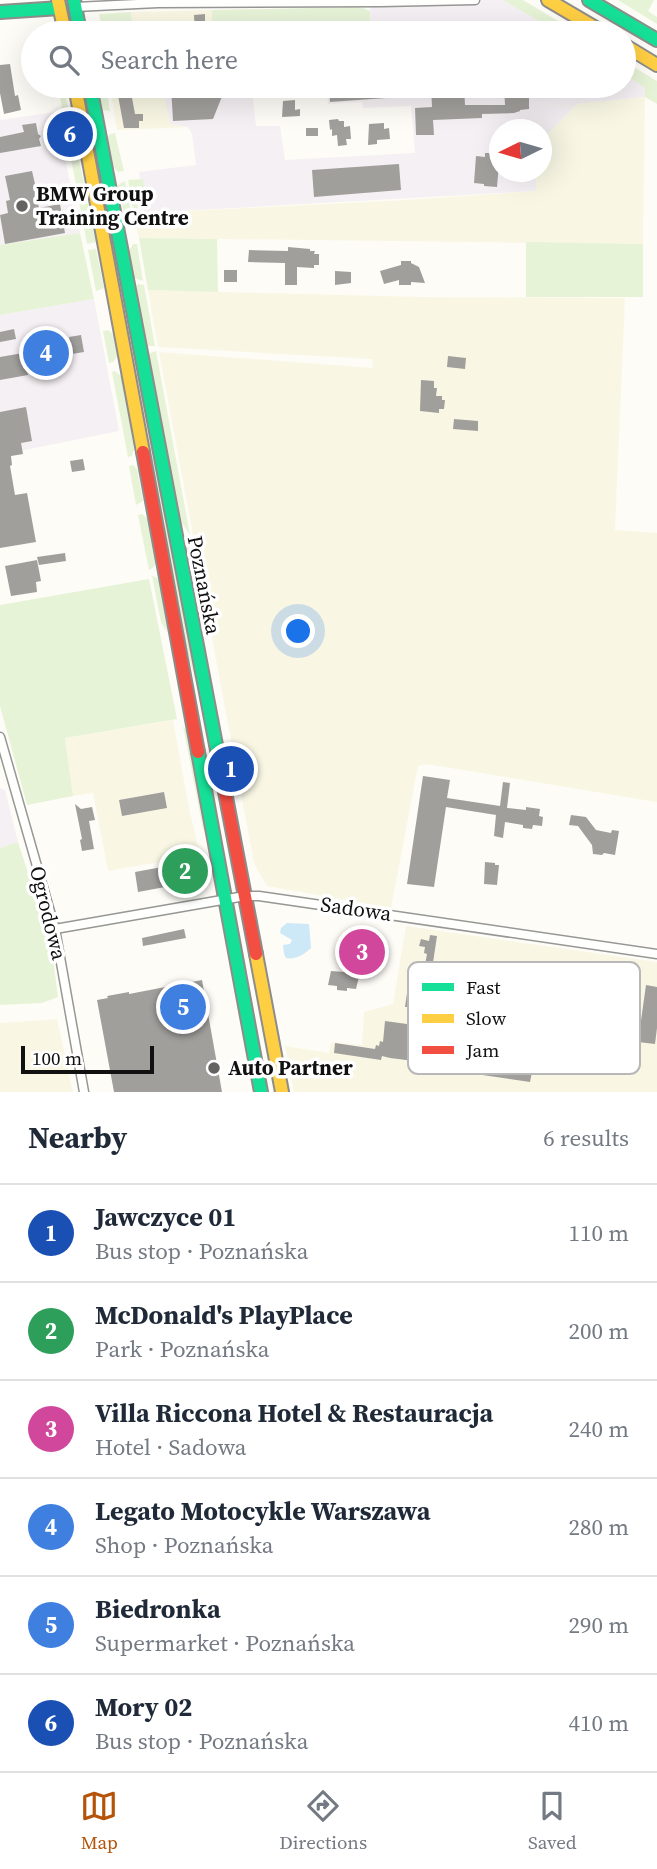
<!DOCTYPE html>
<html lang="en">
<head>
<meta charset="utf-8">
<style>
  :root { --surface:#fff; --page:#f6f6f7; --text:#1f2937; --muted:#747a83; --line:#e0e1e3; --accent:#b45309 }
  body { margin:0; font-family:"Source Serif 4",serif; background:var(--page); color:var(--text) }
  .compass { position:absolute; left:489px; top:119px; width:63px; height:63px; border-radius:50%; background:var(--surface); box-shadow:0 7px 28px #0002; rotate:265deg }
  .scale { position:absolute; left:21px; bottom:18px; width:133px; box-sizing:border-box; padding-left:7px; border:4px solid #111; border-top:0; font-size:19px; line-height:24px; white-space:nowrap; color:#111; -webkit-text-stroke:5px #fff; paint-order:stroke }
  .you { position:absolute; left:299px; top:632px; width:24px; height:24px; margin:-18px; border:5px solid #fff; border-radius:50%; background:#1a73e8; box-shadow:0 0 0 10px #1a73e833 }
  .badge { display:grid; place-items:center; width:46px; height:46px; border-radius:50%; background:var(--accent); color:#fff; font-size:23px; font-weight:700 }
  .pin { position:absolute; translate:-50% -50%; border:4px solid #fff; box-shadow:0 2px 7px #0006 }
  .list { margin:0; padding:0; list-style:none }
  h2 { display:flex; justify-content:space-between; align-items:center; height:91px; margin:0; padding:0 28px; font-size:30px }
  h2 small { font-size:23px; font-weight:400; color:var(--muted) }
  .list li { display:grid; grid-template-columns:46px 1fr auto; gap:21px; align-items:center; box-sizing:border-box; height:98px; padding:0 28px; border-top:2px solid var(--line) }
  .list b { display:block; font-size:26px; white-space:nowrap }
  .list p { margin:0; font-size:23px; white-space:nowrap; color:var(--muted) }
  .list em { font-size:23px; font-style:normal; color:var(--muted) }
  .icon { flex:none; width:38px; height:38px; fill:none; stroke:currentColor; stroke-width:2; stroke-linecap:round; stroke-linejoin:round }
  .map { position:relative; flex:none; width:657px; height:1092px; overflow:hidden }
  .search { position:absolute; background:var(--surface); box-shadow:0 7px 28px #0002; left:21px; right:21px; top:21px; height:77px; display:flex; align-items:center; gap:18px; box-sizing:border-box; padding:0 24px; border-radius:38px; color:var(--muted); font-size:26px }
  .sheet { height:679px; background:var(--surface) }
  nav { display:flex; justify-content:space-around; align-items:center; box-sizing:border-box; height:98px; border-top:2px solid var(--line); background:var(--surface); font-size:19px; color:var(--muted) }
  nav a { display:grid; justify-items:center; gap:4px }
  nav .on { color:var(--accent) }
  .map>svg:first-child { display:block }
</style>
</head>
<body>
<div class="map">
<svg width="657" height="1092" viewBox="0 0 657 1092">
  <rect width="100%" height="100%" fill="#fdfcf7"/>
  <path fill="#f5f0f3" d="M370 0H503L559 33H371Z
    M624 74 644 87 645 97 577 104 542 140V130H500V172H536V191L144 213 139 172 196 165 192 134 188 127 170 125 162 86H297L252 90 256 126H280L285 160 415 153 411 106 363 108 362 102 328 104 327 86H624Z
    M56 112 80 233 0 245V120Z
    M94 299 119 431 0 455V315Z
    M0 788 5 790 18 842 0 848Z"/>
  <path fill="#f9f7e4" d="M212 10V33H133L131 12Z
    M110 86H162L170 124 188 127 117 130Z
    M645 97 643 244 139 238 134 218 144 213 406 200 536 191V172H542V140L577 104Z
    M148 290 421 297 625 298 615 530 657 533V802L426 764 418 766 391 908 267 886 254 864 159 352 373 368 372 359 158 347Z
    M173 720 189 808 200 855 108 871 93 793 73 796 65 738Z
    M406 926 657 962V1092H294L285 1046 329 1053 331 1042 362 1045 364 1012 393 1004Z
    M57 1019 73 1092H0V1023Z"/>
  <path fill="#e7f3d7" d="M503 0H523L578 33H559Z
    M618 0H654L648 11 657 17V24Z
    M360 7 370 11 371 33H212V10Z
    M131 12 133 33H103L99 14Z
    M624 61 657 81V104L645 97 644 87 624 74Z
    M58 86H64L70 120 64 119Z
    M80 86H86L185 614 197 683 196 684 183 635Z
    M98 86H106L110 111 103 110Z
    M115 133 124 171 118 172 113 166 108 137 110 134Z
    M76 146 84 183 80 188 77 189 69 149 71 147Z
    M143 179 148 205 133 210 128 180Z
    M125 181 131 212 124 213 118 187 119 184Z
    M84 201 88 204 96 242 87 244 79 202Z
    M80 233 94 299 0 315V245Z
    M139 238 217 239 218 292 148 290Z
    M526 242 643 244V297H526Z
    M133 244H137L143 281 134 278 129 251Z
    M96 249 104 288 96 291 88 250Z
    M138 284 144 285 155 346H149L147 345 136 287Z
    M108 330 113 334 117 357 113 362 109 363 103 331Z
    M156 351 190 535 182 523 149 357 150 353Z
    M115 371 122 377 134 449 132 456 128 457 112 372Z
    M133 465 137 469 143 501 136 505 129 466Z
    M142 514 148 519 156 562 154 567 149 570 138 515Z
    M184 541 193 547 200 585 197 607H196Z
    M152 576 156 577 159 580 168 633 161 622Z
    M149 579 177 719 65 738 73 796 27 805 0 706V605Z
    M183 726 186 730 204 829H203Z
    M18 842 43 919 53 959 58 997 42 1003 0 1005V848Z"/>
  <path fill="#cde8f7" d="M287 923 309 924 311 948C305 954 295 960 286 958L284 954 283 945 290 944 292 940 280 933 281 928Z"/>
  <path fill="#a19f9c" d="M205 14V33H195L194 15Z
    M152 23 154 33H141L140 25Z
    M10 64 15 96 18 95 21 110 4 114 0 93V65Z
    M171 86H223V94L213 119 173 121Z
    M329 86H386V98L330 102Z
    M431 86H464L465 105H505L504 86H555L556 95 529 96V109L520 110V111L514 113 482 114V118L433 120 434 135H416L415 108 432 107Z
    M130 87 135 114H143V121H139V128H124L117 90Z
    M295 100V110L300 109V116L282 117 283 101Z
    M338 119 339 121H344V127L350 126 351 139H346L347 145 338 146 337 135 332 136V129L330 130 329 120Z
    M36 123 38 134 41 136 39 139 41 146 0 153V137L24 132 22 125Z
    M384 123V129L389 128 390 139 377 140V144L368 145 369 124Z
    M306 128H318V136H306Z
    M485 153H500L497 187 484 186V184L474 183 476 156 485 157Z
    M399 164 401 190 314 197 312 170Z
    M32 171 35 184V204L38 203 39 208 60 204 65 233 5 244 0 215 8 213 6 201 10 200 5 176Z
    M288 247 310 249V251H315L314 254H319V265H314V268L297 267V285H285V263L248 262 249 250 288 251Z
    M401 261H411V263L419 267 425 283 411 282V285H399V280L384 284 380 271 401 265Z
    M224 270H237V282H224Z
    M335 271 351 272V283L335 285Z
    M14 329 16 339 0 342V332Z
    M81 335 84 352 72 354 69 337Z
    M52 339 55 356 48 357V353L40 354 38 346 41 345V341Z
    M23 353 28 375 0 380V357Z
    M448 356 466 358 465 369 447 367Z
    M421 380 434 381V388H437L436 396H442V400H445L444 409H439V413L420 411Z
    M26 407 32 441 21 443 23 454 11 456 12 465 10 466 15 495 27 493 36 542 0 548V412Z
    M454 419 478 421V431L453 429Z
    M83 459 85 470 72 472 70 461Z
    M65 553 66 561 39 565 37 557Z
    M37 560 41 581 36 582 37 592 11 596 5 566Z
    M423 776 450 780 447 798 500 806 503 782 510 783 507 808 526 810V807L540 809 539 816 543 817 542 826 533 825 532 829 523 828V825L505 822 503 838 494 836 496 815 446 807 434 887 407 884Z
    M164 792 167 808 122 816 119 800Z
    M75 804 81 809 92 807 95 820 89 821 94 849 82 851 80 840 82 839Z
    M571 815 586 817 596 830 611 833 612 830 619 831 615 855 604 853 602 855 593 854 592 845 578 826 569 825Z
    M485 862 495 863V865H499L497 885 484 884Z
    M173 865 176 885 138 892 135 872Z
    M184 929 186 938 143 946 142 938Z
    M430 935 437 936 419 1056 486 1066 489 1050 500 1052 498 1067 532 1072 530 1082 414 1065V1061L390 1058 382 1056 381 1060 334 1053 335 1043 375 1049 376 1045 379 1046 380 1041 383 1042 385 1021 407 1024 410 1007H405L407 993 415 995 419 969 424 970 427 954 424 953 425 947 419 946 421 939 429 941Z
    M363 943 373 944 372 952 378 953 374 966 362 964 356 989 347 988V991L337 990V986L328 985 331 971 345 972 347 949 361 950Z
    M202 980 222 1092H114L97 1000 108 998 107 996 129 992V994Z
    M646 985 657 987V1028L655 1044 638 1042Z"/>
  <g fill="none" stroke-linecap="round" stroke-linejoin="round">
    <g stroke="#979795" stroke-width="11">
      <path id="street" d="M75 7 158 3 381 2 475 0
        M0 737 55 929 84 1092
        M55 929 245 896H259L657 954"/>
    </g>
    <g stroke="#8e8d8b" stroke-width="16">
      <path id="fast" d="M74 0 80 33
        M589 0 657 40
        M0 12 60 8
        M90 86 221 771
        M198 752 261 1092"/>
    </g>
    <g stroke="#8e8d8b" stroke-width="16">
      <path id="slow" d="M58 0 65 33
        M548 0 604 33
        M624 45 657 65
        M75 86 143 452
        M256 954 282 1092"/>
    </g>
    <g stroke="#8e8d8b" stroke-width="16">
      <path id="jam" d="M143 452 198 752
        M221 771 256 954"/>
    </g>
    <use href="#street" stroke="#fffffe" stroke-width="8"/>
    <use href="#fast" stroke="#16e098" stroke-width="12"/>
    <use href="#slow" stroke="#ffcf43" stroke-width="12"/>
    <use href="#jam" stroke="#f24e42" stroke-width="12"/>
  </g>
  <g fill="#646362" stroke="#fff" stroke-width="2.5">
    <circle cx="22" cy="206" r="7"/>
    <circle cx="214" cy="1068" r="7"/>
  </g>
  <g text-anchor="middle" stroke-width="7" stroke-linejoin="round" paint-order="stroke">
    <g font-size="21" font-weight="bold" fill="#111" stroke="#fff" text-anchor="start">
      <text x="36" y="201">BMW Group<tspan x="36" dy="24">Training Centre</tspan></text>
      <text x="228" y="1075">Auto Partner</text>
    </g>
    <g font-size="21" fill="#111" stroke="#fff">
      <text transform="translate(204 585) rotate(79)" y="7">Poznańska</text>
      <text transform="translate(356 909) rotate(8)" y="7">Sadowa</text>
      <text transform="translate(48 913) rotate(76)" y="7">Ogrodowa</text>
    </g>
  </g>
  <rect x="408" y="962" width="232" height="112" rx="10" fill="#fff" stroke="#b8b8b8" stroke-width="2"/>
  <rect x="422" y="983" width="32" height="8" fill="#16e098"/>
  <rect x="422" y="1014" width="32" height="9" fill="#ffcf43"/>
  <rect x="422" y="1046" width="32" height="8" fill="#f24e42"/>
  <g font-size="19" fill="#111">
    <text x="466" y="994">Fast</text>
    <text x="466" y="1025">Slow</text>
    <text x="466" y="1057">Jam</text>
  </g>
</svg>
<svg class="compass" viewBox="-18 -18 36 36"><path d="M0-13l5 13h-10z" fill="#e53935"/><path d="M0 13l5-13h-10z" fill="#747a83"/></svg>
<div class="scale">100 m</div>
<div class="you"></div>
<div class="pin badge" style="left:231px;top:769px;background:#1a4fb4">1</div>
<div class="pin badge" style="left:185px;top:871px;background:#2e9e5b">2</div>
<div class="pin badge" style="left:362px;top:952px;background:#d1479c">3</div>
<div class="pin badge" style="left:46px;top:353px;background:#3f7fe0">4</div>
<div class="pin badge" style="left:183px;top:1007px;background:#3f7fe0">5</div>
<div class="pin badge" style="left:70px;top:134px;background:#1a4fb4">6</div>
<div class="search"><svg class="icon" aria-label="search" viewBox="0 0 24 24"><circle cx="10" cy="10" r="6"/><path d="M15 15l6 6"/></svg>Search here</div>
</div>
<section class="sheet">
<h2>Nearby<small>6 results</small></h2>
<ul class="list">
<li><span class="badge" style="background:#1a4fb4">1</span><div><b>Jawczyce 01</b><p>Bus stop · Poznańska</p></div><em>110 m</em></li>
<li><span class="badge" style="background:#2e9e5b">2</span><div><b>McDonald's PlayPlace</b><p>Park · Poznańska</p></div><em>200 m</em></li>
<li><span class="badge" style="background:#d1479c">3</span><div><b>Villa Riccona Hotel &amp; Restauracja</b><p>Hotel · Sadowa</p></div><em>240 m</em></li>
<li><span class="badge" style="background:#3f7fe0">4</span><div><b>Legato Motocykle Warszawa</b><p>Shop · Poznańska</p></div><em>280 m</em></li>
<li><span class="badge" style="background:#3f7fe0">5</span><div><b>Biedronka</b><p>Supermarket · Poznańska</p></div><em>290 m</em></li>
<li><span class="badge" style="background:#1a4fb4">6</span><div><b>Mory 02</b><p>Bus stop · Poznańska</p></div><em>410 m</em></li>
</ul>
</section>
<nav>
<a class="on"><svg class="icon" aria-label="map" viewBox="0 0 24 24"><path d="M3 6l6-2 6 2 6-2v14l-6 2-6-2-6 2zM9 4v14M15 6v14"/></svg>Map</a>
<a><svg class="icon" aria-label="directions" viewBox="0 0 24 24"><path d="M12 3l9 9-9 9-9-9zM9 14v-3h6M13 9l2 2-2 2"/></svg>Directions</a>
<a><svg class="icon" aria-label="saved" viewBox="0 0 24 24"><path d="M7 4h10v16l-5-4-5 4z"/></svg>Saved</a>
</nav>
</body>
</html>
